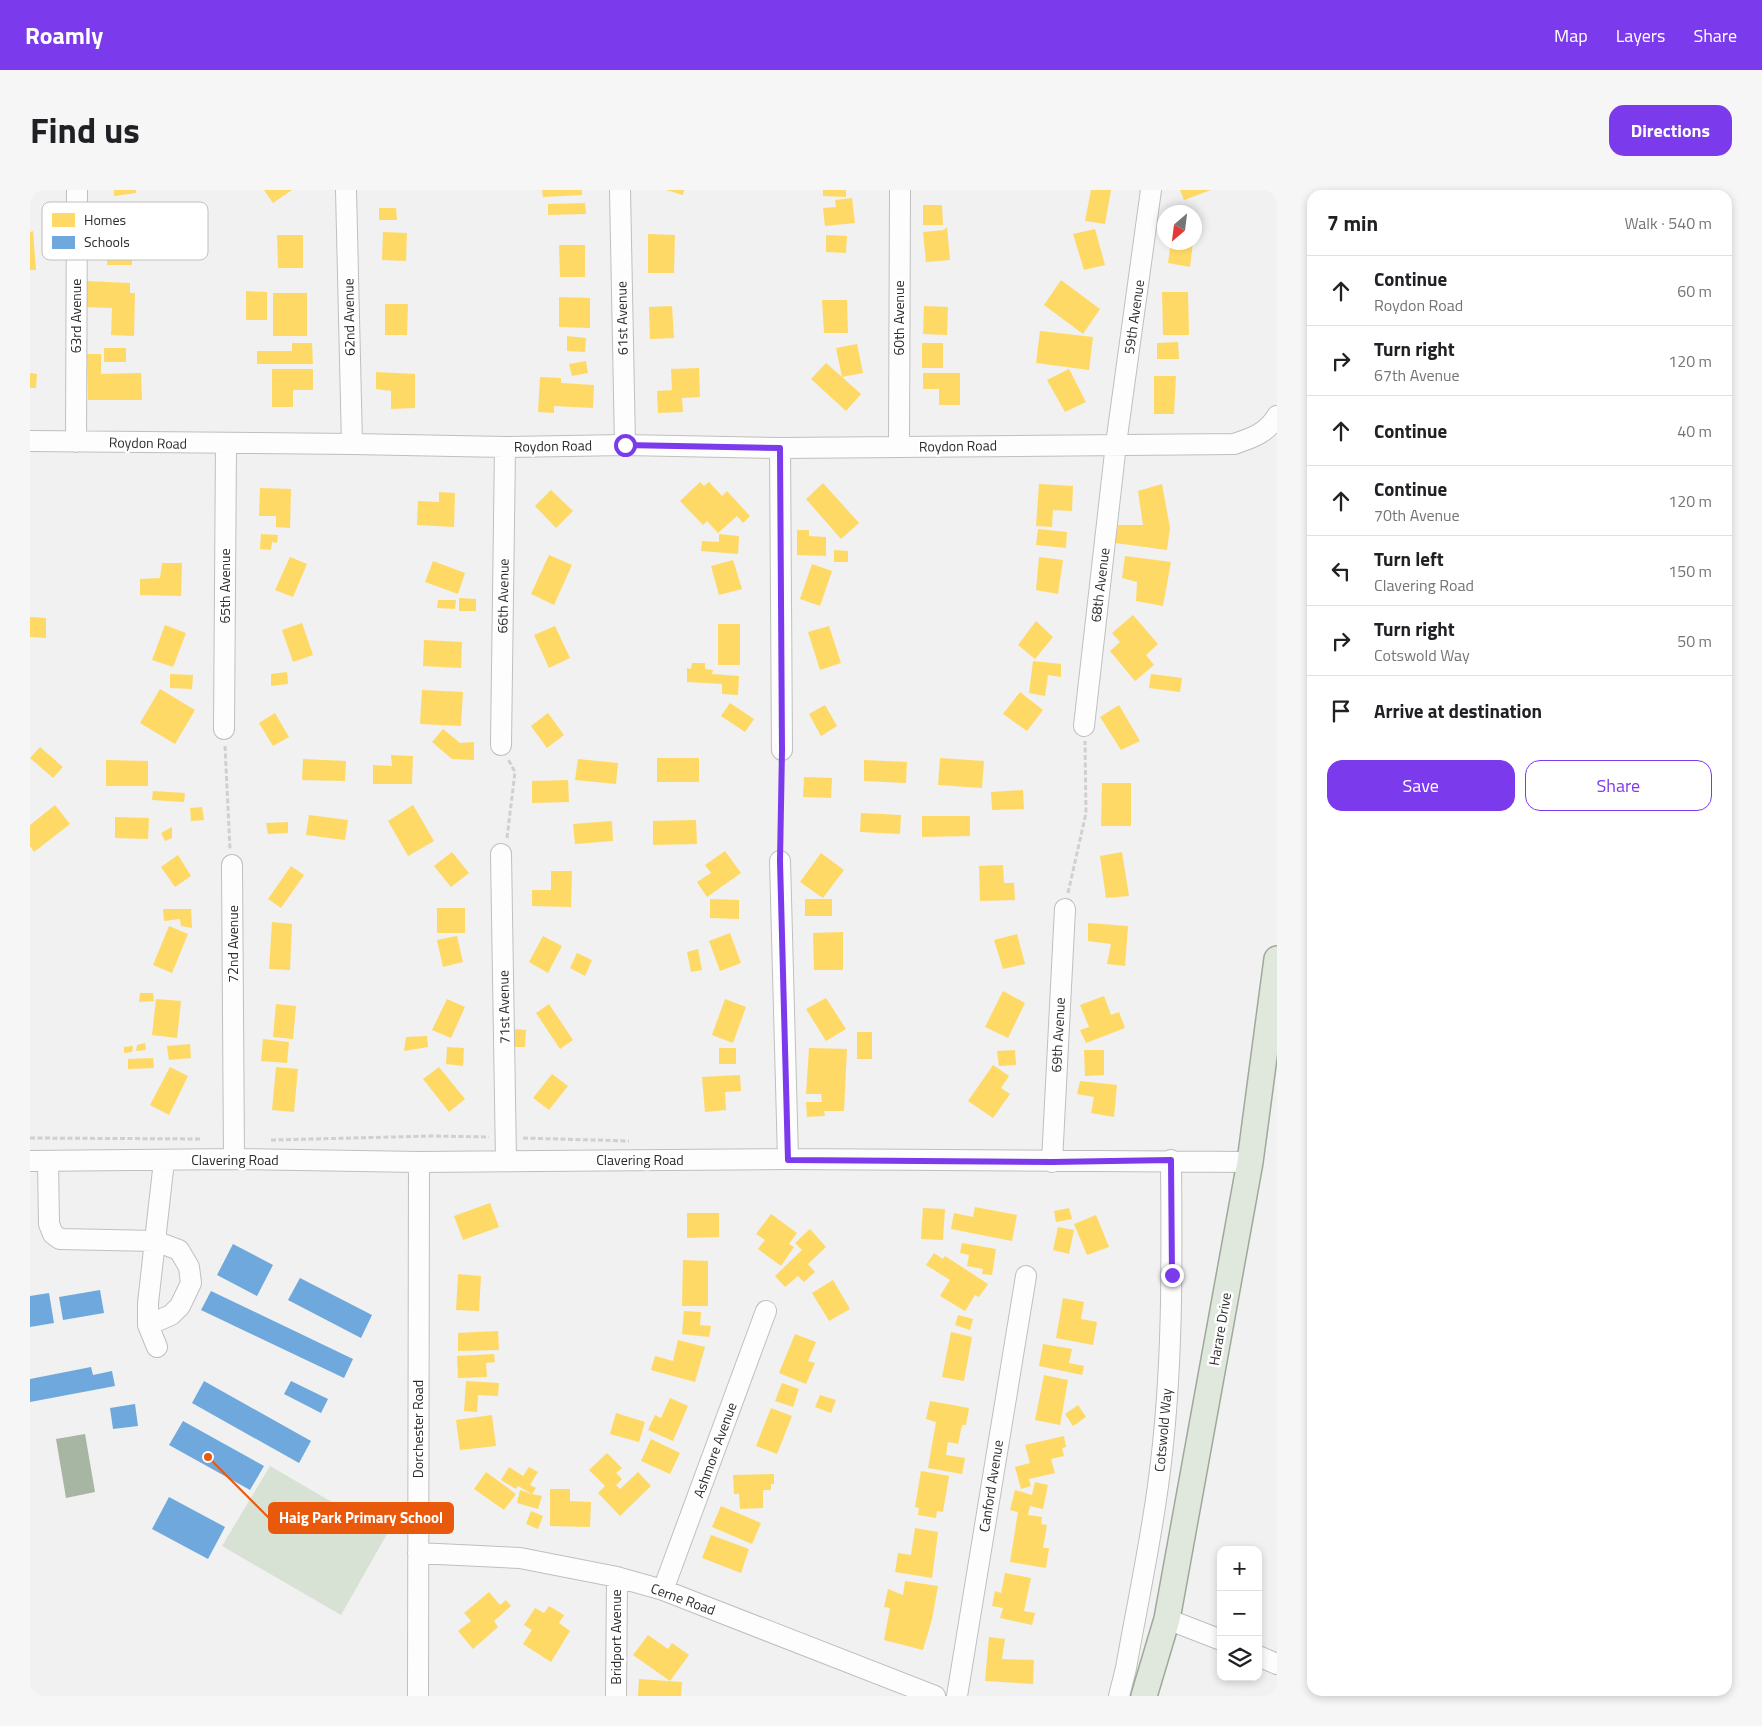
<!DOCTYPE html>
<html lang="en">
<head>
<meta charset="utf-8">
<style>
  :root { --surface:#fff; --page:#f6f6f6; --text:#202124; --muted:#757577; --line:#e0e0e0; --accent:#7c3aed }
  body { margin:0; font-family:"Titillium Web",sans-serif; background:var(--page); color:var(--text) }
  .controls { position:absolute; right:15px; bottom:15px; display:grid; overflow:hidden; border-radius:10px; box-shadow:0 2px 8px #0003 }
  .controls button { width:45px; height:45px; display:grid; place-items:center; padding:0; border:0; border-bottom:1px solid var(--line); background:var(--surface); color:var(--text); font:25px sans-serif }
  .compass { position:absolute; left:1127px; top:15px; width:45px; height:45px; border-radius:50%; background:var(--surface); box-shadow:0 2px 8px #0003; rotate:208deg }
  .stop { position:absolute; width:15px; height:15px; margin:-11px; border:4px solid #7c3aed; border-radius:50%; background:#fff }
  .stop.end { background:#7c3aed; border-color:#fff; box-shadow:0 1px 5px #0008 }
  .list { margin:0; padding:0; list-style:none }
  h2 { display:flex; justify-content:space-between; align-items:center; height:65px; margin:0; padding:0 20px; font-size:21px }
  h2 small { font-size:16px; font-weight:400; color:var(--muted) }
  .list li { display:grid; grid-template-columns:32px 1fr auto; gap:15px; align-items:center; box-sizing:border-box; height:70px; padding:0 20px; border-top:1px solid var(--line) }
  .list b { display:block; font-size:19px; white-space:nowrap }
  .list p { margin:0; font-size:16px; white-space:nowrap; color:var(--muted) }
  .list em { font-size:16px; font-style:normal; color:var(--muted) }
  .actions { display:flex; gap:10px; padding:15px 20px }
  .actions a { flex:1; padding:11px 0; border:1px solid var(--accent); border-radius:15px; text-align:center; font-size:18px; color:var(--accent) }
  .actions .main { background:var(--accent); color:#fff }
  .icon { flex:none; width:28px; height:28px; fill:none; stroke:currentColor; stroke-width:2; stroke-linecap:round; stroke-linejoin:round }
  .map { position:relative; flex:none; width:1247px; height:1506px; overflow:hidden; border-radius:15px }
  header { display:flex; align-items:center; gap:30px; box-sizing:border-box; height:70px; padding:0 25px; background:var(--accent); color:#fff }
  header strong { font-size:24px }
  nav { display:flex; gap:28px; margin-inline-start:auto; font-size:18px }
  .intro { display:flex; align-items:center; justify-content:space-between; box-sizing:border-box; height:120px; padding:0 30px }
  h1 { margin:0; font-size:35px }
  .button { padding:12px 22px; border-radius:15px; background:var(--accent); color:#fff; font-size:18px; font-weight:700 }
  main { display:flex; gap:30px; padding:0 30px }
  aside { flex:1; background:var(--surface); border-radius:15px; box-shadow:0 2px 8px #0003 }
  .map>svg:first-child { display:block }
</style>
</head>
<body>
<header>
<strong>Roamly</strong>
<nav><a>Map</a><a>Layers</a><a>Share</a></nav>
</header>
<div class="intro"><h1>Find us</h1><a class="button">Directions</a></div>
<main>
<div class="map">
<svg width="1247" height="1506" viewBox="0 0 1247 1506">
  <rect width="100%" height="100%" fill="#f0f1f0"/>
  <path fill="#d7e2d4" d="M240 1276 357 1344 311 1425 192 1356Z"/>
  <path fill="#a7b6a2" d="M55 1244 65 1302 36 1308 26 1249Z"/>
  <path fill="#ffd966" d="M84 0H106V3L84 6Z
    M234 0H262L243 13Z
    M512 0H552V5L513 7Z
    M636 0H654L653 5Z
    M793 0H816V7L793 6Z
    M1061 0H1081L1075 34 1055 31Z
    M1150 0H1181L1154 10Z
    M822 8 825 33 795 36 793 18 806 17 805 10Z
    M555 13 556 24 518 25V14Z
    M893 15H912L913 35H893Z
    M349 18H366L367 30H349Z
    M917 37 920 70 896 72 893 42 914 40Z
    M1065 39 1075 75 1054 80 1043 44Z
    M3 41 6 80H0V42Z
    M78 41 102 42V75H77Z
    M353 42 377 43 376 71 352 70Z
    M618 44 645 45 644 83H618Z
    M247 45H273V78H248Z
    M796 45 817 46 816 63 796 62Z
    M1141 52H1163L1160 77 1138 73Z
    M529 55H555V87H530Z
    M1031 90 1070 119 1053 144 1014 115Z
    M55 91 100 93V103H105L104 146 81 145 82 118 54 117Z
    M216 101 237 102V130H216Z
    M1132 102H1158L1159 145H1133Z
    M243 103H277V146H243Z
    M529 107 560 108V138L529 137Z
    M792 110H817L818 143H794Z
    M355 114H378L377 145H355Z
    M642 116 644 148 620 149 619 117Z
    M894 116 918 117 917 145 893 144Z
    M1010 141 1063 147 1059 180 1006 173Z
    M537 146 556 148 555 162 537 161Z
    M1148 152 1149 169H1127V153Z
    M262 153H282L283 174H227V161H262Z
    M892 153H913V178H892Z
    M827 154 833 183 812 187 831 204 816 221 781 189 796 173 812 187 806 158Z
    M74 158H96V172H74Z
    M57 164H71V184L111 183 112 210H58Z
    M556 171 558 183 542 186 539 174Z
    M669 178 670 207 652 208 653 222 628 223 627 201 642 200 641 179Z
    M242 179H283V200H263V217H242Z
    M1039 179 1056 212 1035 222 1017 190Z
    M346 182 385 184V218L361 219V201L346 199Z
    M0 183 7 184 6 198H0Z
    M893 183H930V215H909V199H893Z
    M1124 186H1146L1144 224H1124Z
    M510 187 531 188V193L564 195 563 218 524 216V223L508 222Z
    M670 292 674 296 679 292 692 306 697 301 720 326 713 333 707 326 688 343 677 331 673 335 650 311Z
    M793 293 829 333 811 349 776 309Z
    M1009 294 1043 296 1042 321 1023 320 1022 337 1006 336Z
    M1132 294 1140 338 1137 360 1085 353 1088 335H1113L1108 301Z
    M230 298 261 299 260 338 246 337V326H229Z
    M521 300 543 321 526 338 505 316Z
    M409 302 425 303 424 337 387 335 388 311 409 312Z
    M1008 339 1037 342 1036 358 1006 355Z
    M767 340H779V346L796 347V366L767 365Z
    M231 344 248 345 247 353 242 352 241 360 230 359Z
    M689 344 709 346 708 364 671 361 672 351 689 352Z
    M804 360 818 361V372H804Z
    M519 365 542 375 524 415 501 404Z
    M1095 366 1141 372 1133 416 1106 411 1107 392 1092 388Z
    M260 367 277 374 263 407 245 400Z
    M1009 367 1033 370 1028 404 1006 400Z
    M703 370 712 399 689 405 681 376Z
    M403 371 435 383 428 404 395 392Z
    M132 373H152L151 406 110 405V389L130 388Z
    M782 374 802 381 790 416 770 409Z
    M429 408 446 409V421H429Z
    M408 410H426L425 419 407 418Z
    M1103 425 1128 454 1116 465 1124 475 1105 491 1080 461 1090 452 1082 443Z
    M0 427 16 428V448L0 447Z
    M1006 431 1023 447 1005 469 988 455Z
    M272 433 283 465 263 472 252 440Z
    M688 434H710V475H688Z
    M135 435 156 443 143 477 122 470Z
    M525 436 540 468 519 478 504 445Z
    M799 436 811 473 790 480 778 442Z
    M394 450 432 452 431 478 393 476Z
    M1003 471 1031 474V487L1018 485 1015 506 999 503Z
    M662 473H675V479L683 480 682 484 709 486 708 505 692 504V494L657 492V478L661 479Z
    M257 482 258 494 241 496V484Z
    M140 484 163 485 162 499 140 498Z
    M1121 484 1152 488 1150 502 1119 498Z
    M130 499 165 520 145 554 110 533Z
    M392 500 433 502 431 536 390 534Z
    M990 502 1013 520 997 541 973 524Z
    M700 513 724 529 715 542 691 526Z
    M795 515 807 536 791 546 779 524Z
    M1089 515 1110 551 1091 560 1070 527Z
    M245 523 259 547 243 556 229 533Z
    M518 523 534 545 517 558 501 536Z
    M413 539 430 553 444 552V570L422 569 402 552Z
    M10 557 33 577 23 588 0 568Z
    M361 565 383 566 382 594H343V575L362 576Z
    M627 568H669V592H627Z
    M910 568 954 571 952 598 908 595Z
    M273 569 316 571 315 591 272 590Z
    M548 569 588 573 586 594 545 590Z
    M76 570 118 571V596H76Z
    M834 570 877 572 876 593 834 591Z
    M774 587 802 588 801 608 773 607Z
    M538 590 539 612 502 613V591Z
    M1072 593H1101V636H1071Z
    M993 600 994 619 962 620 961 602Z
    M123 601 155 603 154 612 122 610Z
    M25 615 40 634 4 662 0 656V635Z
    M383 615 404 651 378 666 358 631Z
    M172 617 174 630 161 631 160 618Z
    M831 623 871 625 870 644 830 642Z
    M279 625 318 630 315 650 276 645Z
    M892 626H940V646L892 647Z
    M85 627 119 628 118 649 85 648Z
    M666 630 667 654 623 655V631Z
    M582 631 583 651 545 654 543 634Z
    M258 632V643L238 644 236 633Z
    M142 637V648L135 651 131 643Z
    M695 661 711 683 677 707 667 692 681 683 675 675Z
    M422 662 439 683 421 697 404 676Z
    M1092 662 1099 706 1076 708 1070 666Z
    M791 663 814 680 793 708 770 692Z
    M148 665 161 686 145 697 131 677Z
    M973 675 974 693H984L985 710 950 711 949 676Z
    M261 676 274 685 251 718 238 709Z
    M521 681H542L541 717 502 716V700H521Z
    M680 709 709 710V729L680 728Z
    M775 709H802V726H775Z
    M407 718H435V743H407Z
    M133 719H161L162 738 151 736 150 729 134 731Z
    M242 732 262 734 260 780 239 779Z
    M1058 733 1098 736 1095 776 1077 774 1081 754 1058 751Z
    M139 736 158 744 142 783 123 775Z
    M813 742V780H784L783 743Z
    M700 743 711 773 690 781 679 751Z
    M987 744 995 774 973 779 964 750Z
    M427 746 433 772 413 777 407 750Z
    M513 746 532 756 518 783 499 772Z
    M668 759 672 780 661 782 657 762Z
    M547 763 562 770 555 786 540 778Z
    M973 801 995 813 978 848 955 837Z
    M110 803H123L124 811 109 812Z
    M1074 806 1081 825 1089 822 1095 838 1056 853 1050 840 1059 837 1050 815Z
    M796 808 816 839 796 851 776 819Z
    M126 809 151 811 147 848 122 845Z
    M417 809 435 817 421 848 402 840Z
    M695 809 716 817 703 853 682 845Z
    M246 814 266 816 263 849 243 847Z
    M519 814 543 850 530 859 506 823Z
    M485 839 496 840 495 857H485Z
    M827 842H842V869H827Z
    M397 846 398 857 374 861 376 847Z
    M233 849 259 852 257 873 231 871Z
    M115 853 116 860 106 861 107 855Z
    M160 854 161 868 139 870 137 856Z
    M103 856 102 862 94 863V857Z
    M417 857 434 858 433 876 416 874Z
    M689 858H706V874H689Z
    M779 858 817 859 814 921H794L795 926 777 927 776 912H792L791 904H776Z
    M985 860 986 875 969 876 967 861Z
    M1054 860H1074V885L1055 886Z
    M123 868 124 878 98 879V869Z
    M963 875 979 886 971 898 980 904 963 928 938 911Z
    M140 877 158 886 139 925 120 915Z
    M246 877 268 879 264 922 242 920Z
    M409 877 435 909 419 922 393 889Z
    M522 884 538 896 519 920 503 908Z
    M710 885 711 901 695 902 696 920 675 922 672 887Z
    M1050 891 1087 895 1084 927 1061 923 1064 907 1047 904Z
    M460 1013 469 1037 433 1050 424 1026Z
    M945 1017 987 1025 982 1051 921 1039 924 1023 943 1027Z
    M893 1018 915 1019 913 1050 891 1049Z
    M1039 1018 1042 1029 1026 1032 1024 1021Z
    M657 1023H689V1047L657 1048Z
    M741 1024 767 1043 759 1054 764 1057 751 1076 728 1059 735 1050 726 1044Z
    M1066 1025 1079 1057 1057 1065 1044 1034Z
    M1028 1037 1044 1040 1039 1064 1023 1060Z
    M780 1039 796 1057 778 1074 785 1082 774 1092 768 1086 755 1097 745 1086 772 1060 765 1053Z
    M932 1053 966 1059 962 1085 952 1084 953 1079 937 1076 939 1065 930 1063Z
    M904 1063 913 1069 915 1066 958 1094 949 1107 945 1105 935 1121 910 1106 920 1090 896 1075Z
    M653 1070 678 1071V1116H652Z
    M428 1084 451 1086 449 1121 426 1120Z
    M803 1090 820 1119 799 1131 782 1103Z
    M1033 1108 1054 1112 1051 1129 1067 1132 1063 1155 1026 1148Z
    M654 1121 671 1122 670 1135 681 1136 679 1147 652 1144Z
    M928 1125 943 1129 940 1140 925 1135Z
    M468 1141 469 1160 428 1161V1143Z
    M921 1142 942 1147 934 1191 912 1187Z
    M765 1144 786 1152 778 1171 785 1173 776 1194 749 1183Z
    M648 1150 675 1157 665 1192 621 1180 625 1166 643 1171Z
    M1013 1154 1042 1159 1039 1173 1054 1176 1052 1185 1009 1176Z
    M464 1164 465 1172 456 1173 457 1187 428 1188 427 1166Z
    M1014 1185 1038 1190 1030 1235 1005 1230Z
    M436 1191 469 1193 468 1206 448 1205 447 1222 434 1221Z
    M752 1193 769 1199 763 1217 745 1211Z
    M790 1205 806 1210 801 1223 785 1217Z
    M640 1208 658 1216 643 1251 618 1240 625 1225 631 1228Z
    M900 1211 939 1218 936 1235H932L928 1254 918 1252 916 1265 935 1268 932 1284 898 1278 906 1232 896 1229Z
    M1048 1215 1056 1227 1043 1236 1035 1224Z
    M741 1218 762 1226 747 1264 726 1256Z
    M586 1223 615 1232 609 1252 580 1244Z
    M462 1225 466 1256 430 1260 426 1230Z
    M1034 1246 1036 1257 1032 1258 1034 1266 1021 1269 1025 1283 999 1289 1001 1296 991 1299 985 1277 1000 1273 995 1255Z
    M621 1249 650 1263 640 1284 611 1271Z
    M577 1263 592 1278 586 1283 592 1289 586 1295 590 1299 608 1282 621 1296 590 1326 568 1303 575 1296 559 1280Z
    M479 1277 493 1286 499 1277 508 1282 500 1295 506 1298 502 1304 512 1306 508 1319 487 1313 490 1300 502 1304 488 1296 486 1299 471 1290Z
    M891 1281 919 1286 913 1322 907 1321 906 1328 888 1325 889 1318 885 1317Z
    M456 1282 486 1304 474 1320 444 1299Z
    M744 1284V1294H741V1300H733V1318L710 1319 709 1304H704L703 1285Z
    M1005 1292 1018 1295 1013 1319 1000 1316 998 1325 1012 1327 1011 1334 1017 1335 1013 1358H1019L1016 1378 980 1372 988 1322 980 1320 985 1300 1002 1305Z
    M520 1299H540V1311L561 1312 560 1337 520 1336Z
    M691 1316 731 1333 722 1354 682 1337Z
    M501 1321 513 1326 508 1339 496 1334Z
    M885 1338 908 1342 902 1388 865 1382 868 1363 881 1365Z
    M681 1345 719 1359 711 1383 672 1368Z
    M975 1383 1001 1388 994 1421 1005 1423 1002 1435 970 1428 973 1418 962 1416 965 1401 971 1403Z
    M875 1391 908 1396 902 1429 893 1460 854 1450 860 1418 854 1417 858 1399 873 1405Z
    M459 1402 470 1415 476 1410 481 1416 464 1431 468 1437 443 1459 428 1441 441 1431 434 1423Z
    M519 1416 534 1425 529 1433 540 1441 521 1472 493 1454 502 1440 494 1435 505 1418 514 1423Z
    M618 1445 638 1459 642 1453 659 1465 640 1491 603 1465Z
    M959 1447 975 1449 972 1469 1004 1470 1003 1494 955 1491Z
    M609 1489 652 1492 651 1506H608Z"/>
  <path fill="#6fa8dc" d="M203 1054 243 1075 227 1106 187 1085Z
    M270 1088 342 1125 331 1148 258 1110Z
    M70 1100 74 1123 33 1130 29 1107Z
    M181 1101 323 1169 314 1188 171 1120Z
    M19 1103 24 1133 0 1137V1106Z
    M61 1177 63 1185 82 1181 85 1196 0 1212V1189Z
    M174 1191 281 1251 269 1273 162 1213Z
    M261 1191 298 1209 291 1223 254 1204Z
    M105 1214 108 1236 83 1239 80 1218Z
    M153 1231 234 1276 220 1300 139 1255Z
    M139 1307 195 1337 178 1369 122 1339Z"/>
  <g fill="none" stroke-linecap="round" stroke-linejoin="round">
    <g stroke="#bec0be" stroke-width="22">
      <path id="minor" d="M316 0 322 254
        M590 0 595 255
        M0 251 322 254 475 257 595 255 750 258 1204 254C1222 248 1237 243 1247 226
        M46 252 47 0
        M869 257 870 0
        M750 258 752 560
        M1054 536 1086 254 1121 0
        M194 539 196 254
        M471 555 475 257
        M471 664 476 970
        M750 671 758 969
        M202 675 204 969
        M0 971 204 969 389 972 758 969 1220 972
        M18 972 19 1034 23 1044 30 1049 125 1051 149 1060 159 1077 161 1093 150 1116 141 1125 118 1135
        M1022 972 1035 719
        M127 1157 118 1135V1113L134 971
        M388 1363 490 1368 587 1387 633 1400 905 1506
        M633 1400 736 1121
        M1137 1429 1191 1450
        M1228 1466 1247 1474
        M388 1506 389 972
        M586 1506 587 1387
        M927 1506 996 1086
        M1089 1506 1096 1478C1107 1415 1121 1352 1129 1288 1143 1183 1142 1076 1141 970"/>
    </g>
    <g stroke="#9ea99a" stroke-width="28">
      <path id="major" d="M1114 1506 1137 1429 1220 972 1247 769"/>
    </g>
    <path stroke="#d0d0d0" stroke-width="3" stroke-dasharray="5 2.5" stroke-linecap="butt" d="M195 556 200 659
      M477 648 485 582 478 569
      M751 654 752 576
      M1038 703 1056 623 1055 551
      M0 948 172 949
      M493 948 599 951
      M241 950 402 946 459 947"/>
    <use href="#minor" stroke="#fdfdfd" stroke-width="20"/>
    <use href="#major" stroke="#e0e7dd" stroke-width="25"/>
  </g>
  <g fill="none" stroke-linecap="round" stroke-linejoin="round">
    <path stroke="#7c3aed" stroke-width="6" d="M595 255 750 258 752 560 750 671 758 970 1022 972 1141 970 1142 1085"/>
  </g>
  <g text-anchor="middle" stroke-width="5" stroke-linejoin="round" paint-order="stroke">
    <g font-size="14" fill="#2b2c2b" stroke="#fff">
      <text transform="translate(46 126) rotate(-90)" y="5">63rd Avenue</text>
      <text transform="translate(319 127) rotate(-91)" y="5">62nd Avenue</text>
      <text transform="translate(1104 127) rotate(-82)" y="5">59th Avenue</text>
      <text transform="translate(592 128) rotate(-91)" y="5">61st Avenue</text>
      <text transform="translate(869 128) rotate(-90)" y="5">60th Avenue</text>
      <text transform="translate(118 253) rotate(1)" y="5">Roydon Road</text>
      <text transform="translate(523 256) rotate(-1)" y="5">Roydon Road</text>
      <text transform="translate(928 256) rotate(-1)" y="5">Roydon Road</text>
      <text transform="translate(1070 395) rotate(-83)" y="5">68th Avenue</text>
      <text transform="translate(195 396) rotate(-90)" y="5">65th Avenue</text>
      <text transform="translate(473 406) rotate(-89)" y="5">66th Avenue</text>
      <text transform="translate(203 754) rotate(-90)" y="5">72nd Avenue</text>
      <text transform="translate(474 817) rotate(-91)" y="5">71st Avenue</text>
      <text transform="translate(1028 845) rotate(-87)" y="5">69th Avenue</text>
      <text x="205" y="975">Clavering Road</text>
      <text x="610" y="975">Clavering Road</text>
      <text transform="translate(1190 1139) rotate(-80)" y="5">Harare Drive</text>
      <text transform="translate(388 1239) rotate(-90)" y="5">Dorchester Road</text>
      <text transform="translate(1133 1240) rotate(-85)" y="5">Cotswold Way</text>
      <text transform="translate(685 1260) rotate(-70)" y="5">Ashmore Avenue</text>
      <text transform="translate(961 1296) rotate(-81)" y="5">Canford Avenue</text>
      <text transform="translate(653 1409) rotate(20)" y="5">Cerne Road</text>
      <text transform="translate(586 1447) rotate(-90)" y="5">Bridport Avenue</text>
    </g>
  </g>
  <rect x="12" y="12" width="166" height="58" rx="8" fill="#fff" stroke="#bfc0bf" stroke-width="1"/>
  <rect x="22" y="23" width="23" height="14" fill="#ffd966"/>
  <rect x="22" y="46" width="23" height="13" fill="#6fa8dc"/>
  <g font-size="14" fill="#2b2c2b">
    <text x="54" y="35">Homes</text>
    <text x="54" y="57">Schools</text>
  </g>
  <path fill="none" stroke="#e8590c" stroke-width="2" d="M178 1267L239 1328"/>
  <circle fill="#e8590c" stroke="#fff" stroke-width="2" cx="178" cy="1267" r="5"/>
  <rect fill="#e8590c" stroke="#e8590c" stroke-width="2" x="239" y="1313" width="184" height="30" rx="5"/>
  <g font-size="15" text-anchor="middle" font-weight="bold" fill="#fff">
    <text x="331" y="1333">Haig Park Primary School</text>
  </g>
</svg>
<div class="controls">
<button>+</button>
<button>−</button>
<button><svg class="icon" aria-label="layers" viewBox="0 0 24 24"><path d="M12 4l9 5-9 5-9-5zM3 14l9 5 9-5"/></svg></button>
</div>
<svg class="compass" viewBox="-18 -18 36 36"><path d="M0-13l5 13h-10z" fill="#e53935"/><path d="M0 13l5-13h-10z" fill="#757577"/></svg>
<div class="stop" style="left:595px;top:255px"></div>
<div class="stop end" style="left:1142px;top:1085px"></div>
</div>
<aside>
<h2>7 min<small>Walk · 540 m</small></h2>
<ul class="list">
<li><svg class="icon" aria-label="ahead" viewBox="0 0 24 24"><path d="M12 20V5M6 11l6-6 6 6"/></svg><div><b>Continue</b><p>Roydon Road</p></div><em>60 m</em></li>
<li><svg class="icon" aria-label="right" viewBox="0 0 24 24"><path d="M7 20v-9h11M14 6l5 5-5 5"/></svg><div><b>Turn right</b><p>67th Avenue</p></div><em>120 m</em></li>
<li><svg class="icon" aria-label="ahead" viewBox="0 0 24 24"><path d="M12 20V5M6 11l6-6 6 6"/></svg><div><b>Continue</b></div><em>40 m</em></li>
<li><svg class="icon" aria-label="ahead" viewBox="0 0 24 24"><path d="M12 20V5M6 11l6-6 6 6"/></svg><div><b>Continue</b><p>70th Avenue</p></div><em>120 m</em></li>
<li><svg class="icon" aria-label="left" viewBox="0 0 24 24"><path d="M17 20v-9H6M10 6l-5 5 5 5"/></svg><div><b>Turn left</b><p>Clavering Road</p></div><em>150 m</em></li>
<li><svg class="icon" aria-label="right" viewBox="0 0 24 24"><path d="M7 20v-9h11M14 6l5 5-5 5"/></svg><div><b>Turn right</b><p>Cotswold Way</p></div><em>50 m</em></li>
<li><svg class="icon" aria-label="arrive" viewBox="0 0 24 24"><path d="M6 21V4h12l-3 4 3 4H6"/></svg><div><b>Arrive at destination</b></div></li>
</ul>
<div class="actions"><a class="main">Save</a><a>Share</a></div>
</aside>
</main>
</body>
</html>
